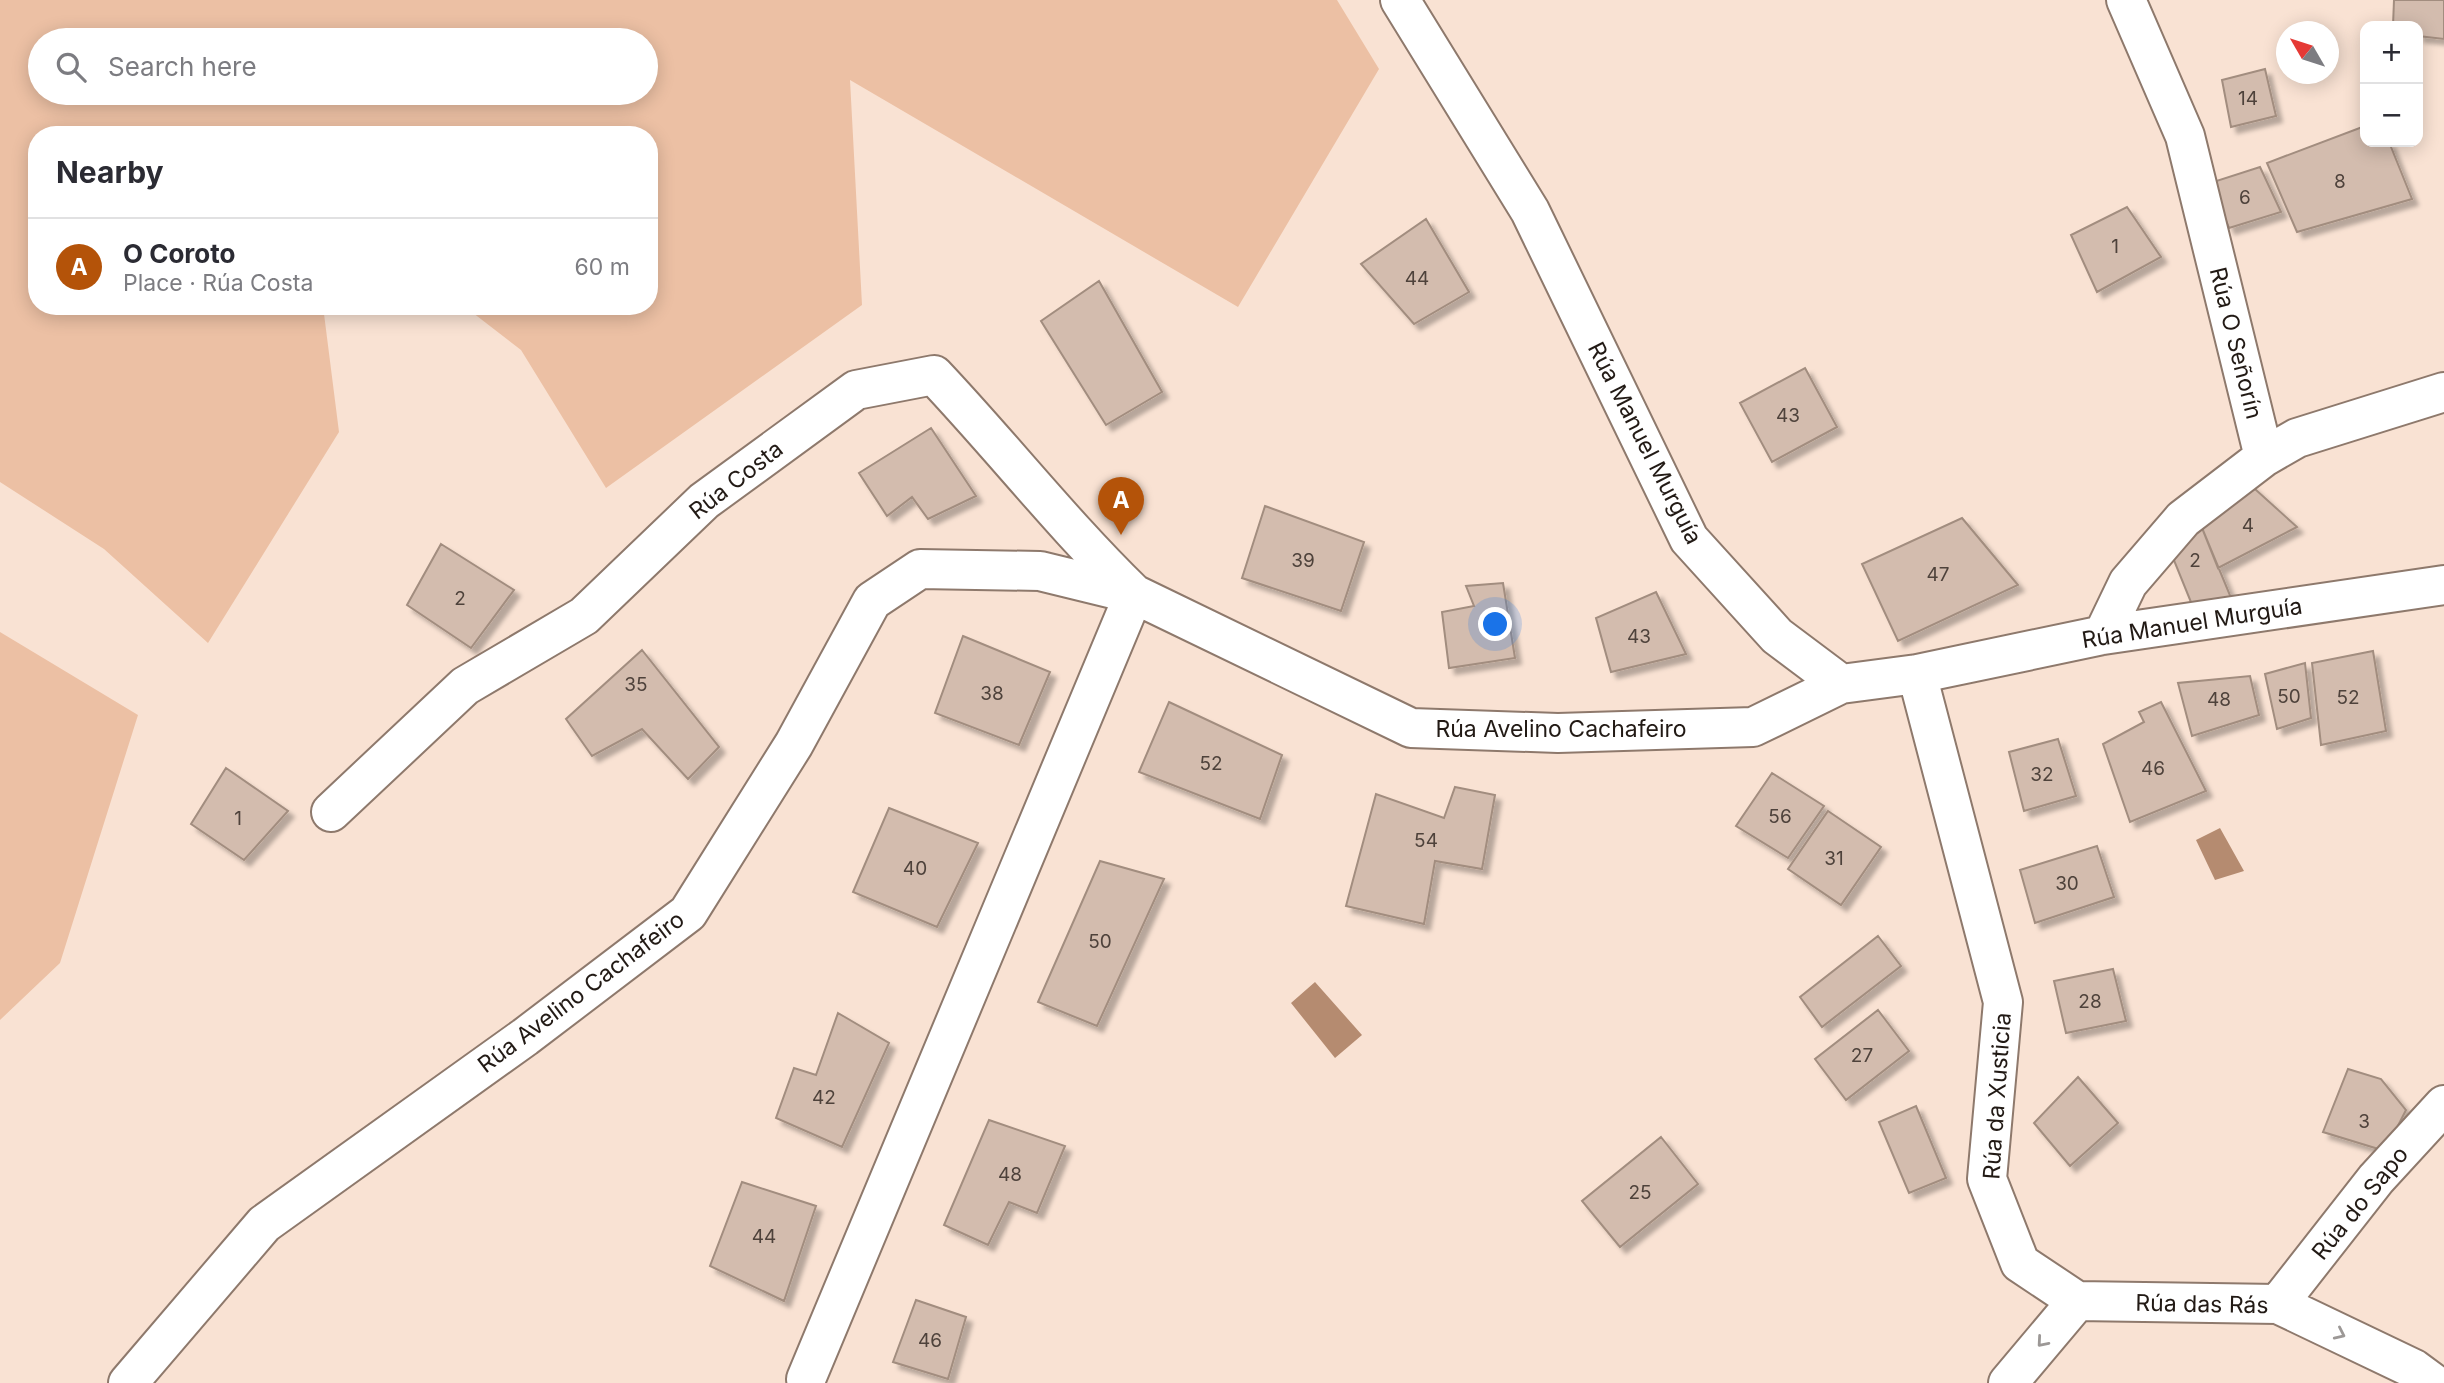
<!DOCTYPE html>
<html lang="en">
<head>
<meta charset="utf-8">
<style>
  :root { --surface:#fff; --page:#f2f2f3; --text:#2b2b33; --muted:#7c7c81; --line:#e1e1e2; --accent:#b45309 }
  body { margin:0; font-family:Inter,sans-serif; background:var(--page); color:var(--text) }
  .controls { position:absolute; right:21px; top:21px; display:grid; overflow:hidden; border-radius:14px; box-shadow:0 4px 18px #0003 }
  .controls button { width:63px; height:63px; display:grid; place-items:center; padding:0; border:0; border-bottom:2px solid var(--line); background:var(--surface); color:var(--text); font:35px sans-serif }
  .compass { position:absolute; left:2276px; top:21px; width:63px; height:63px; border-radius:50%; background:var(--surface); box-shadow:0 4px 18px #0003; rotate:309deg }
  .you { position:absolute; left:1496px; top:625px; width:24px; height:24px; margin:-18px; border:5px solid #fff; border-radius:50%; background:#1a73e8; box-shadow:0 0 0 10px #1a73e833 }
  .badge { display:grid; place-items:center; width:46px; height:46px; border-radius:50%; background:var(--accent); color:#fff; font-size:23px; font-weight:700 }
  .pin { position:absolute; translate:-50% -58px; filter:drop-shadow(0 2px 4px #0008) }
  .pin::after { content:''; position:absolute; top:37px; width:24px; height:21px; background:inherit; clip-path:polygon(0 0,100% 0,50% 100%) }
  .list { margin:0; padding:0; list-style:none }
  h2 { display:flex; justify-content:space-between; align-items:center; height:91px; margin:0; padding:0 28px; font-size:30px }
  h2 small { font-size:23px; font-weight:400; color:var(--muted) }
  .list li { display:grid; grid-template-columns:46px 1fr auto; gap:21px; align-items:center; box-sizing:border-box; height:98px; padding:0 28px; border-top:2px solid var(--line) }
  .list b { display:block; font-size:26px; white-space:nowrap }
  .list p { margin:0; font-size:23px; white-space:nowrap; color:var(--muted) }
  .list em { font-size:23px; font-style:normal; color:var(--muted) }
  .icon { flex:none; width:38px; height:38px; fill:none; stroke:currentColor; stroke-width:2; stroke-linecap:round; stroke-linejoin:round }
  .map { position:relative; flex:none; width:2444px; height:1383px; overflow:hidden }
  .search { position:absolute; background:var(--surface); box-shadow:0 4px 18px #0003; left:28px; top:28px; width:630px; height:77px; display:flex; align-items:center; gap:18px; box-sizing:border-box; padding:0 24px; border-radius:38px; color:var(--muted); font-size:26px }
  .panel { position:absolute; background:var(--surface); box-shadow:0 4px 18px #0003; left:28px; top:126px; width:630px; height:189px; border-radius:28px }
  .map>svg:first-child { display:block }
</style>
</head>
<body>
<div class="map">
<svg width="2444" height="1383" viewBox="0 0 2444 1383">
  <defs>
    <filter id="shadow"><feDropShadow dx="6" dy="6" stdDeviation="2" flood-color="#0004"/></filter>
  </defs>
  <rect width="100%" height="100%" fill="#f9e2d3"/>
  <path fill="#ecc0a4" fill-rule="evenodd" d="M0 0H1337L1379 69 1238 307 850 80 862 305 606 488 521 350 464 306H649V135H37V306H323L339 432 208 643 104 549 0 482ZM40 40H646V93H40Z
    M0 632 138 715 60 963 0 1020Z"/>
  <path fill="#b58b70" d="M2220 828 2244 871 2215 880 2196 840Z
    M1315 982 1362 1035 1335 1058 1291 1003Z"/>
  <path fill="#d3bcae" stroke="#a28d7f" stroke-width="2" filter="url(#shadow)" d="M2394 0H2444V39L2418 36V26H2393Z
    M2265 69 2276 116 2231 127 2222 80Z
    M2365 126V142H2389L2412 199 2297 232 2267 163Z
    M2260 167 2281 212 2229 228 2210 183Z
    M2127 207 2161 257 2097 292 2071 235Z
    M1426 219 1469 292 1414 324 1361 264Z
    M1099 281 1162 392 1106 425 1041 321Z
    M1805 368 1837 427 1772 462 1740 403Z
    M931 428 976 496 928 519 912 497 887 516 859 473Z
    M2245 480 2297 527 2218 568 2200 523Z
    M1265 506 1364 542 1341 611 1242 578Z
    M1962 518 2018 585 1898 641 1862 564Z
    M2200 523 2234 605 2195 612 2171 553Z
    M441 544 514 590 471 648 407 605Z
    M1503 583 1515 658 1449 668 1442 612 1474 606 1466 586Z
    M1656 592 1686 654 1611 672 1596 618Z
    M963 636 1050 672 1019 745 935 713Z
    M642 650 719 747 688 779 642 729 592 756 566 719Z
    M2373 651 2386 731 2321 745 2312 663Z
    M2305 663 2311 718 2277 729 2265 674Z
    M2250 676 2259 715 2192 736 2178 683Z
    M1169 702 1282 755 1260 819 1139 772Z
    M2161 702 2206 791 2130 822 2103 744 2144 722 2139 712Z
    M2058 739 2076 796 2024 811 2009 752Z
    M226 768 288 811 244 860 191 824Z
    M1772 773 1824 806 1788 858 1736 826Z
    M1455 787 1495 795 1482 869 1435 861 1424 924 1346 906 1376 794 1444 818Z
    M889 808 978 843 937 927 853 892Z
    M1828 811 1881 847 1841 905 1788 869Z
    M2097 846 2114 897 2035 923 2020 870Z
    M1100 861 1164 879 1097 1026 1038 1002Z
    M1878 936 1901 966 1822 1027 1800 997Z
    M2113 969 2126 1021 2066 1033 2054 981Z
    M1878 1010 1909 1051 1846 1100 1815 1059Z
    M838 1013 889 1043 842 1147 776 1118 794 1068 816 1075Z
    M2348 1069 2381 1079 2406 1110 2385 1151 2323 1132Z
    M2078 1077 2118 1123 2070 1166 2034 1123Z
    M1916 1106 1946 1178 1909 1193 1879 1122Z
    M989 1120 1065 1146 1037 1213 1009 1202 988 1245 944 1225Z
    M1661 1137 1698 1184 1620 1247 1582 1201Z
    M742 1182 816 1206 784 1301 710 1266Z
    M916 1300 966 1317 948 1379 893 1362Z"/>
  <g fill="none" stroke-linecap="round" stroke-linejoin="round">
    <g stroke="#8e796c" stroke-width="42">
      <path id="minor" d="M1400 0 1530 211 1689 539 1777 636 1841 684 1917 674 2103 635 2444 585
        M2264 457 2297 438 2444 392
        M2103 635 2128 583 2183 519 2264 457 2185 136 2126 0
        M1917 674 2003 1002 1987 1179 2020 1263 2077 1301
        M331 812 465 686 584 616 704 501 856 390 934 375C1002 447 1063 525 1134 594L806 1379
        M2077 1301 2278 1304 2414 1369 2433 1383
        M2278 1304 2376 1179 2444 1105
        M128 1383 264 1224 525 1037 688 913 794 744 872 601 920 569 1040 571 1134 594 1411 728 1558 733 1753 727 1841 684
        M2008 1383 2077 1301"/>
    </g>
    <use href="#minor" stroke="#fff" stroke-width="38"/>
  </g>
  <defs><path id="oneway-chevron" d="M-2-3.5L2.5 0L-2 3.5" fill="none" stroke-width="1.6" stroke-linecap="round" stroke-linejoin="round" transform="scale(1.75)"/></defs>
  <g stroke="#9c9896">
    <use href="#oneway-chevron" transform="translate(2340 1334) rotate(25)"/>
    <use href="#oneway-chevron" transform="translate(2042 1342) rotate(131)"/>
  </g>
  <g text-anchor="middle" stroke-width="5" stroke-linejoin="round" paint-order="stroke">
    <g font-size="19" fill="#4e423b">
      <text x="2248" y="105">14</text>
      <text x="2340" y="188">8</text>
      <text x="2245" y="204">6</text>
      <text x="2115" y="253">1</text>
      <text x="1417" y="285">44</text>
      <text x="1788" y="422">43</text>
      <text x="2248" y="532">4</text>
      <text x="1303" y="567">39</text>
      <text x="2195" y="567">2</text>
      <text x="1938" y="581">47</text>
      <text x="460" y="605">2</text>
      <text x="1639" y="643">43</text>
      <text x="636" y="691">35</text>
      <text x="992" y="700">38</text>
      <text x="2289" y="703">50</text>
      <text x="2348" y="704">52</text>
      <text x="2219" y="706">48</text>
      <text x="1211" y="770">52</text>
      <text x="2153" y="775">46</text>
      <text x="2042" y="781">32</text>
      <text x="1780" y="823">56</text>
      <text x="238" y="825">1</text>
      <text x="1426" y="847">54</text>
      <text x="1834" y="865">31</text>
      <text x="915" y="875">40</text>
      <text x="2067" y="890">30</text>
      <text x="1100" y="948">50</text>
      <text x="2090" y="1008">28</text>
      <text x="1862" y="1062">27</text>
      <text x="824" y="1104">42</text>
      <text x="2364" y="1128">3</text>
      <text x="1010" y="1181">48</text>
      <text x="1640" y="1199">25</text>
      <text x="764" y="1243">44</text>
      <text x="930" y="1347">46</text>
    </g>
    <g font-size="23" fill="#221a15" stroke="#fff">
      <text transform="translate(2236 343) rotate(76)" y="8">Rúa O Señorín</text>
      <text transform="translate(1645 443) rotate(63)" y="8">Rúa Manuel Murguía</text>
      <text transform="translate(736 480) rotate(-38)" y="8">Rúa Costa</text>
      <text transform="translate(2192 623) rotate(-9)" y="8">Rúa Manuel Murguía</text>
      <text x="1561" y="737">Rúa Avelino Cachafeiro</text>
      <text transform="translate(581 992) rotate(-37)" y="8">Rúa Avelino Cachafeiro</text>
      <text transform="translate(1997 1096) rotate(-86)" y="8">Rúa da Xusticia</text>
      <text transform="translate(2360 1203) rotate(-51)" y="8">Rúa do Sapo</text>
      <text transform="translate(2202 1304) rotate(1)" y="8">Rúa das Rás</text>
    </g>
  </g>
</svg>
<div class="controls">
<button>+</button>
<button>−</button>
</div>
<svg class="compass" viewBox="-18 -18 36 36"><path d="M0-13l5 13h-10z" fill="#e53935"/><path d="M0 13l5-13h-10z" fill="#7c7c81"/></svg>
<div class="you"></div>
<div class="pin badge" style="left:1121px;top:535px">A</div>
<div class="search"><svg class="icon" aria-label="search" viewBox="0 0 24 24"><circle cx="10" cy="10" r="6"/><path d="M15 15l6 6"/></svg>Search here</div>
<section class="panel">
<h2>Nearby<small></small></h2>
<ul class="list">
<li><span class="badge">A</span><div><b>O Coroto</b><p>Place · Rúa Costa</p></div><em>60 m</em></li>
</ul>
</section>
</div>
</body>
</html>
